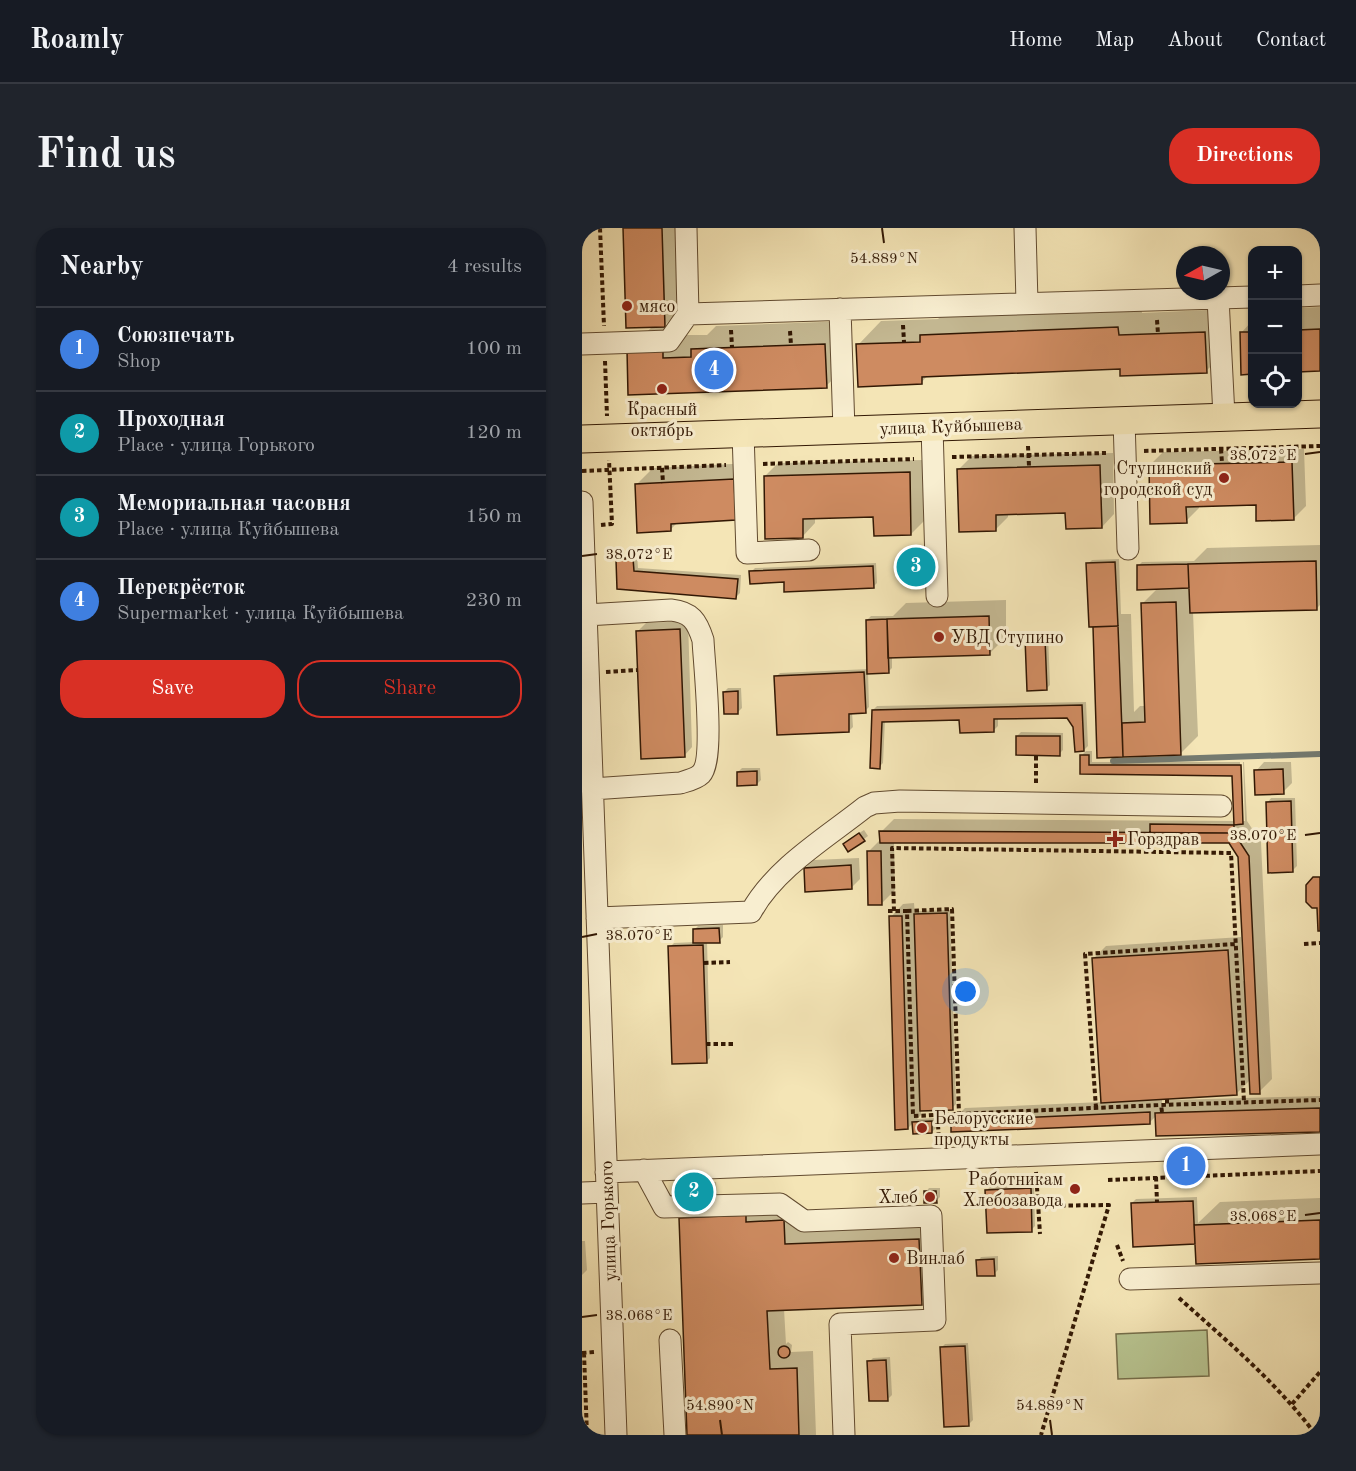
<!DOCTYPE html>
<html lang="en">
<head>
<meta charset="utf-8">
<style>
  :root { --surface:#171b24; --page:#20242c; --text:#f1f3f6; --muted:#9ea1a6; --line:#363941; --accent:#d93025 }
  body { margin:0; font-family:"Old Standard TT",serif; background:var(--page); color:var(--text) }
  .controls { position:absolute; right:18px; top:18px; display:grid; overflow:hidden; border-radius:12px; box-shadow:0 2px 4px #0004 }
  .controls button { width:54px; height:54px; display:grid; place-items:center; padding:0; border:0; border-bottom:2px solid var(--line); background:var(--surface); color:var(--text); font:30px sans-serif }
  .compass { position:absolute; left:594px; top:18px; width:54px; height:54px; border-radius:50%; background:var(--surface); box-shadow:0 2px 4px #0004; rotate:262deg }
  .you { position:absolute; left:384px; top:764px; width:21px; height:21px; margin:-15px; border:4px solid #fff; border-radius:50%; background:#1a73e8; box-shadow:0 0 0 9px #1a73e833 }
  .badge { display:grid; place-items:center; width:39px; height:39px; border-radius:50%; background:var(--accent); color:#fff; font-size:20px; font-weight:700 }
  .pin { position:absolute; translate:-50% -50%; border:3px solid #fff; box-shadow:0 2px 6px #0006 }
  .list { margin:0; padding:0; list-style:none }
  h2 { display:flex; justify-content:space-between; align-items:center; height:78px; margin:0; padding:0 24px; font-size:26px }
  h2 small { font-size:20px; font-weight:400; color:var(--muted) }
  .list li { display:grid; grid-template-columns:39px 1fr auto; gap:18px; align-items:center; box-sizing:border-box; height:84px; padding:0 24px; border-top:2px solid var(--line) }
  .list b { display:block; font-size:22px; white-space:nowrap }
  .list p { margin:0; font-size:20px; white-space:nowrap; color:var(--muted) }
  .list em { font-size:20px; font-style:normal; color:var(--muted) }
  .actions { display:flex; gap:12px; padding:18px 24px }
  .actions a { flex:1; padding:14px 0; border:2px solid var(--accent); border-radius:24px; text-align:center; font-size:21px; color:var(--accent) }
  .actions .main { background:var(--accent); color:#fff }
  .icon { flex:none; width:33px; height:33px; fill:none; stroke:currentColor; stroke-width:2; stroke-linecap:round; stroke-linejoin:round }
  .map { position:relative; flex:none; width:738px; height:1207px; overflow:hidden; border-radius:24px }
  header { display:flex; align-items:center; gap:36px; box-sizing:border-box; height:84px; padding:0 30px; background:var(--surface); border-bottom:2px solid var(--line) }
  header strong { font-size:28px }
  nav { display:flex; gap:33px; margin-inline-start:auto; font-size:21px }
  .intro { display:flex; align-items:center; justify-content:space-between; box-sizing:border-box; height:144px; padding:0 36px }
  h1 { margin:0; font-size:42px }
  .button { padding:15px 27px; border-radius:24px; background:var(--accent); color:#fff; font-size:21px; font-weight:700 }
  main { display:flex; gap:36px; padding:0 36px }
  aside { flex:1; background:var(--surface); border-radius:24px; box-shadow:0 2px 4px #0004 }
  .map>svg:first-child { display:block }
</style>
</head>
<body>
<header>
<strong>Roamly</strong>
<nav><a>Home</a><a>Map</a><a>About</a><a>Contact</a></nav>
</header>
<div class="intro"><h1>Find us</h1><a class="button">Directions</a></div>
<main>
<aside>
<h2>Nearby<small>4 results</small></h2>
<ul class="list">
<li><span class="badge" style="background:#3f7fe0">1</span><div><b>Союзпечать</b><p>Shop</p></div><em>100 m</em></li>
<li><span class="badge" style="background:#0f9aa8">2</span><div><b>Проходная</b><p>Place · улица Горького</p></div><em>120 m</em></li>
<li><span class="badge" style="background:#0f9aa8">3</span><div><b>Мемориальная часовня</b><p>Place · улица Куйбышева</p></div><em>150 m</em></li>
<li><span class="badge" style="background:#3f7fe0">4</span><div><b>Перекрёсток</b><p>Supermarket · улица Куйбышева</p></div><em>230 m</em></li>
</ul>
<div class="actions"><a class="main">Save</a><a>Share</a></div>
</aside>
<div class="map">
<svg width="738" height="1207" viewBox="0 0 738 1207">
  <rect width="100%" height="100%" fill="#f4e5b6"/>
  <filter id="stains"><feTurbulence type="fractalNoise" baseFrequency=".00333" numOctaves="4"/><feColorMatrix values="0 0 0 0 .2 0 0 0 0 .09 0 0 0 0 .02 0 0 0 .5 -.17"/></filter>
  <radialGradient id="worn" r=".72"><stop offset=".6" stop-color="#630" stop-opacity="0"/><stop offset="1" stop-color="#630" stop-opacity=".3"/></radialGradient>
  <path fill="#b8c591" stroke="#756e4a" stroke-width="1.5" d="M625 1102 627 1148 536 1151 534 1106Z"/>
  <path fill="#0003" d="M42 0H104L106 74 82 98 104 97V107H125L134 98 266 93 268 135 244 158 48 166 46 122 71 98Z
    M559 76 560 85 646 81 648 120 624 143 540 140 346 147 339 155 276 117 299 93 356 91 363 84Z
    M738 79V142L716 143V80Z
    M670 93V145H661L659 105Z
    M722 221 724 278 711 291 676 276 617 277V280L604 293 568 237 581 224Z
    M531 225 532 286 520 299 484 283 426 285V289L413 302 377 241 390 228Z
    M340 232 342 293 329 306 293 288 233 289V295L221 308 183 248 196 235Z
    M169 235 171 274 96 294 89 301 54 257 71 240Z
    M738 317V377L735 380 611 384 616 508 599 525 517 528 513 398 506 336 510 332 537 331 539 386H549L552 484 558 478H564L560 376 576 360 556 338 560 334 612 333 625 320Z
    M55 327 56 340 159 347 158 365 154 369 36 360 35 332 39 328Z
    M294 335 295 355 291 359 203 353 169 344 173 340Z
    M424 372V409L407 426 310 428V440L306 444H286L287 479 283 483 270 484 271 499 267 503 194 449 198 445 287 441 285 392 289 388H311L324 375Z
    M106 393 110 519 102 528 56 403 64 395Z
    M466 406 468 457 464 461 444 411 448 407Z
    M146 460H159L160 480 156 484 142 464Z
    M504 474 506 518 502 522 486 488 416 490V498L412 502 378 490 303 492 301 535 297 539 291 482 295 478Z
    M439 504 481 505V522L477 526 435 508Z
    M504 523H510V534H658L660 593H663L661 534H662L665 593 679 614 690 851 677 864 669 851 655 865 580 870V879L587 872 738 868V902L575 887 568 894 370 893 383 880 520 874 511 731 524 718 659 709 661 753H664L658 628 648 614H312L313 662 300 675 286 624 299 611V604L312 591 654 593 652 546 500 545V527Z
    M682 534H709L710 555 701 564 674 543Z
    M160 540H178L179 552 175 556 156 544Z
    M689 570H713L715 638 711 642 686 574Z
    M282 602 286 608 267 622 266 612Z
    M277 630 278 651 269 660 223 640 232 632Z
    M332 675 333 687 337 683 368 682 374 876 370 880 339 881V887L335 891 353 890 354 900 350 904 332 894 326 900 309 689 321 676Z
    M141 697V709L137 713H125L128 830 124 834 88 719 92 715 113 714 112 702 116 698Z
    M622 929 609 942 600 932Z
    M134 954 135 968 180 977 218 976 219 1000 354 995 356 1058 339 1075 202 1081 204 1116 206 1114 210 1117 209 1124 231 1123 234 1207H107L98 990 117 972 95 959 99 955Z
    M452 957 453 998 449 1002 405 962 409 958Z
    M347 960H358V969L354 973 344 964Z
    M615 969 616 995 638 974 738 970V1030L615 1012 550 975 554 971Z
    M0 1013H3L5 1042 0 1047Z
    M416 1028V1042L412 1046 396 1033 399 1029Z
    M386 1115 391 1192 387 1196 359 1120 363 1116Z
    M308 1129 310 1167 306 1171 287 1134 291 1130Z"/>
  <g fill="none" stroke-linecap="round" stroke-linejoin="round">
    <path stroke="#747a70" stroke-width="6" d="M531 533 738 526"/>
  </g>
  <path fill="#ce8b61" stroke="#321804" stroke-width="1.5" d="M41 0H80L83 99 44 100Z
    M536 99 537 107 623 104 625 145 538 148V141L340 149V156L276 159 274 116 338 114V107Z
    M738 101V143L716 144V102Z
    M658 104H670V146L659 147Z
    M243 116 245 160 46 167 45 122 81 120V130L109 129V121Z
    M710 234 712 292 674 293V277L604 279 605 295 568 296 567 237Z
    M518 237 520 300 484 301 483 285 414 287V303L377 304 375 241Z
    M328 244 329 307 292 308 291 289 221 291V310L183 311 182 248Z
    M152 251 154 292 89 296V303L55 305 53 256Z
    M51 330 52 343 156 351 154 371 35 361 34 332Z
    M734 333 735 382 608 385 606 336Z
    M533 334 536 398 507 399 504 335Z
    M606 336 607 360 555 362V337Z
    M291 338 292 360 202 364V354L168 356 167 343Z
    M594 374 599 527 541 529 540 495 563 494 559 375Z
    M407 388 408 427 306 430 305 391Z
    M305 391 307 445 285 446 284 392Z
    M536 398 541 529 515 530 511 399Z
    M98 401 103 529 59 531 54 403Z
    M443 410H463L465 462 445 463Z
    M282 444 284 485 267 486V504L195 507 192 448Z
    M156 463V486H142L141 464Z
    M500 477 502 523 493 524 491 499 485 490 412 491V504L378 505 377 492 300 494 298 541 288 540 290 482Z
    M434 508H478V528L434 527Z
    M498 527H507V537H659L661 596 652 597 650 548 498 546Z
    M701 541 702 566 673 567 672 542Z
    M175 543V557L155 558V544Z
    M709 573 711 644 686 645 684 574Z
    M568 596 652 597V605H568Z
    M297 603 652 605 667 628 678 866H668L656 629 647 615H298Z
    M277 605 283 613 266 624 261 616Z
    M285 623H299L300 677H286Z
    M269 637 270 661 223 664 222 640Z
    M731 649H738V703H736L735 680H730L724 674V657Z
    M365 685 371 882 338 883 332 686Z
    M307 688H320L326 901 313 902Z
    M137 700 138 715H111V701Z
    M121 717 125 835 90 836 86 718Z
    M646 722 655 867 519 875 510 730Z
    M738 880V904L574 908 573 885Z
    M568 884V896L369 904V893Z
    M350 893V905L331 906 330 894Z
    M610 931V944H599L598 932Z
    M131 957 132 973 94 974 93 958Z
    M449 960 450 1004 405 1005 403 962Z
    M342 963H354L355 975H342Z
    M611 973 613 1016 551 1019 549 975Z
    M164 987V994L202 992 203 1016 337 1011 340 1077 185 1083 188 1141 215 1140 217 1207H105L97 990Z
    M738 992V1031L614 1036 612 997Z
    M412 1031 413 1048H395L394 1032Z
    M196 1124a6 6 0 1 1 12 0a6 6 0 1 1-12 0Z
    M383 1118 387 1198 362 1199 358 1119Z
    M304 1132 306 1173H287L285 1133Z"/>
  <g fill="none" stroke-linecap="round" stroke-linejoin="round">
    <g stroke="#624b30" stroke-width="23">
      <path id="minor" d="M104 0 106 86 670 69
        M443 0 445 75
        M716 68 738 67
        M636 70 642 188
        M258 81 262 202
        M0 116 87 113 106 86
        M542 192 546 321
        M350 199 355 368
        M161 205 165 325 227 322
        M0 274 34 1207
        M4 387 89 382C109 384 115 393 121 412 122 435 133 532 119 546 114 551 105 553 98 555L10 561
        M15 690 169 684C193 640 244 610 283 579L292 575 318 573 639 578
        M62 942 82 979 198 976 222 993 349 988 353 1092 258 1096 262 1207
        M24 944 738 916
        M0 965 25 964
        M548 1051 738 1045
        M88 1112 93 1207"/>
    </g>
    <g stroke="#321804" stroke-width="29">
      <path id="major" d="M0 211 738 186"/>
    </g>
    <path stroke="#321804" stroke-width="4" stroke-dasharray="4.5 3" stroke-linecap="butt" d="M18 0 22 98
      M575 92 576 106
      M321 97 322 114
      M149 102 150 119
      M208 103 209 117
      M23 133 25 188
      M446 218 447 238
      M639 221 640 235
      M562 223 738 218
      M370 229 524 225
      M181 236 332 231
      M80 240 81 255
      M0 243 144 237
      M19 297 30 296 27 232
      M24 444 56 442
      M454 528V557
      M306 683H325L331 888 579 877
      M312 683 310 620 649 625 662 874
      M325 683 370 681 377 886
      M722 716 738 715
      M122 735 148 734
      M124 816H151
      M585 871V877
      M514 880 503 726 653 716
      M355 882 357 912
      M580 884 579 877 738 872
      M454 944 458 1006
      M574 949 575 974
      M526 952 738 943
      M449 978 527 977 459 1207
      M535 1017 541 1033
      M597 1070C645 1113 695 1155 734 1207
      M0 1125 12 1124
      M2 1125 5 1207
      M710 1176 738 1144"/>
    <use href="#minor" stroke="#f8eed0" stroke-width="21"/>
    <use href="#major" stroke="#f4e5b6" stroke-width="27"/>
  </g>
  <path fill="none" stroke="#321804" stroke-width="2" d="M300 0 302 15M723 226 738 224M0 328 15 326M723 607 738 605M0 709 15 706M723 987 738 985M0 1089 15 1087M138 1192 140 1207M468 1192 470 1207"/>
  <g fill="#8f2418" stroke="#f8eed0" stroke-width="2">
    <circle cx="45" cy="78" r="6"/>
    <circle cx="80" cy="161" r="6"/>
    <circle cx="642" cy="250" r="6"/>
    <circle cx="357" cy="409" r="6"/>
    <path d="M530 602h6v6h6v6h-6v6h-6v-6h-6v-6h6z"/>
    <circle cx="340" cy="900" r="6"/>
    <circle cx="493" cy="961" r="6"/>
    <circle cx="348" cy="969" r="6"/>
    <circle cx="312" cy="1030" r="6"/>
  </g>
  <g text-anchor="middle" stroke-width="6" stroke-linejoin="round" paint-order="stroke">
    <g font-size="18" fill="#321804" stroke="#f8eed0" text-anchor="start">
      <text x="57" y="84">мясо</text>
      <text x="80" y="187" text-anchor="middle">Красный<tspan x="80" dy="21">октябрь</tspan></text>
      <text x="630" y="246" text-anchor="end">Ступинский<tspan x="630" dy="21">городской суд</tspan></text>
      <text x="369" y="415">УВД Ступино</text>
      <text x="545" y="617">Горздрав</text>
      <text x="352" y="896">Белорусские<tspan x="352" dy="21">продукты</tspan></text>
      <text x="481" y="957" text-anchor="end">Работникам<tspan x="481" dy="21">Хлебозавода</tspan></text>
      <text x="336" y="975" text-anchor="end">Хлеб</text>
      <text x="324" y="1036">Винлаб</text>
    </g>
    <g font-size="18" fill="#321804" stroke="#f8eed0">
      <text transform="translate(369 198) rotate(-2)" y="6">улица Куйбышева</text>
      <text transform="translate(26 993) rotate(-92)" y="6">улица Горького</text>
    </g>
  </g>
  <g font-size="15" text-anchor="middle" fill="#321804" stroke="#f8eed0" stroke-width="6" stroke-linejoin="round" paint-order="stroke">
    <text x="302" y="35">54.889°N</text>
    <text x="681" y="232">38.072°E</text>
    <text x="57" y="331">38.072°E</text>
    <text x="681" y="612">38.070°E</text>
    <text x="57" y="712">38.070°E</text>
    <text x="681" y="993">38.068°E</text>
    <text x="57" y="1092">38.068°E</text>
    <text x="138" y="1182">54.890°N</text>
    <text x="468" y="1182">54.889°N</text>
  </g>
  <rect width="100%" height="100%" filter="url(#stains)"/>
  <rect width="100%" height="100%" fill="url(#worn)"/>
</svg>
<div class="controls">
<button>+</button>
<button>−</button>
<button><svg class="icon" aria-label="locate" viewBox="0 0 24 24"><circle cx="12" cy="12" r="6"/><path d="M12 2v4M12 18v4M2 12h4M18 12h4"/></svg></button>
</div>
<svg class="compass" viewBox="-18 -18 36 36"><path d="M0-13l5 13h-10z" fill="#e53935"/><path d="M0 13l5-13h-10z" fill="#9ea1a6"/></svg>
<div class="you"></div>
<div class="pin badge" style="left:604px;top:938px;background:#3f7fe0">1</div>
<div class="pin badge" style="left:112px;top:964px;background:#0f9aa8">2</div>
<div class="pin badge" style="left:334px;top:339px;background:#0f9aa8">3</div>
<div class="pin badge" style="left:132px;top:142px;background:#3f7fe0">4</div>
</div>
</main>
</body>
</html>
